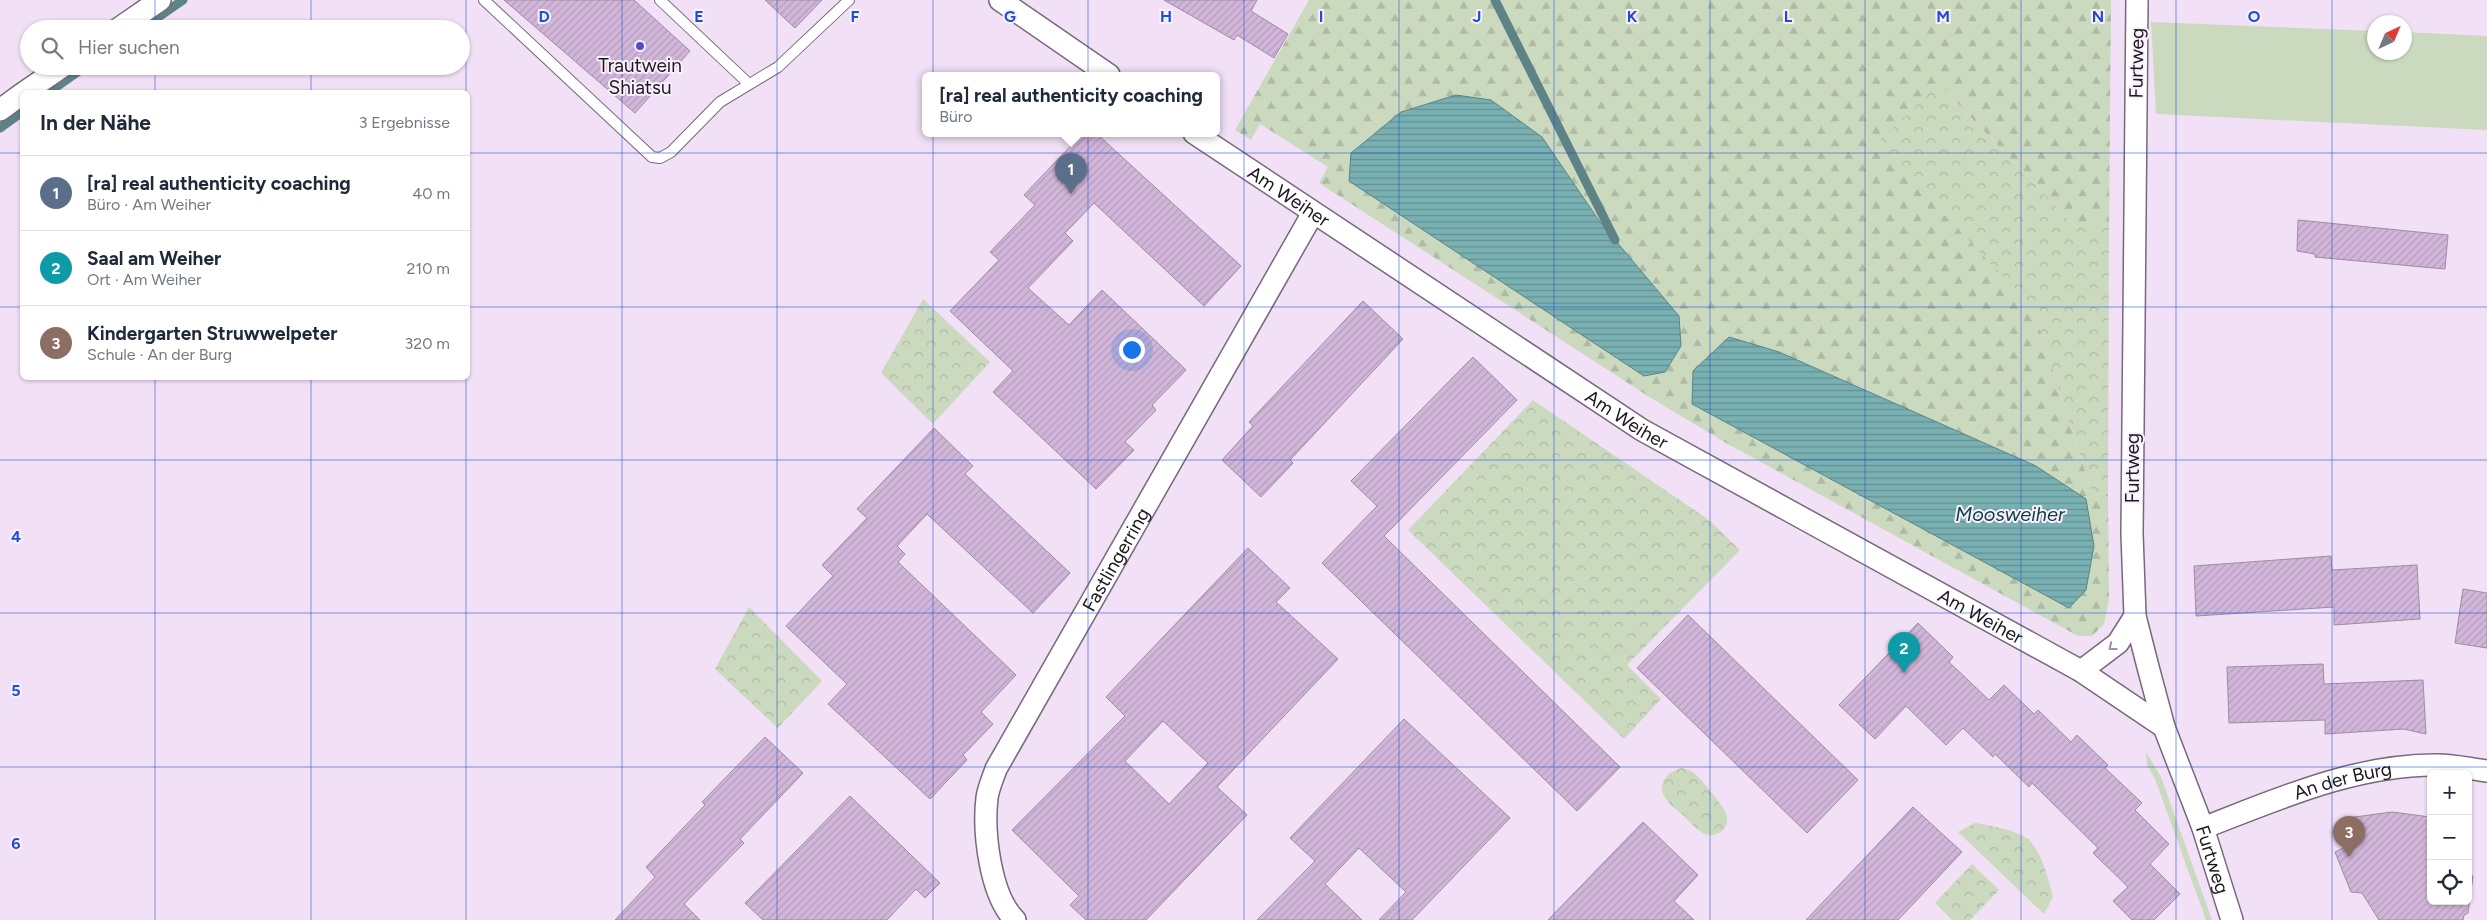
<!DOCTYPE html>
<html lang="de">
<head>
<meta charset="utf-8">
<style>
  :root { --surface:#fff; --page:#f2f2f3; --text:#1f2937; --muted:#747a83; --line:#e0e1e3; --accent:#0f766e }
  body { margin:0; font-family:Figtree,sans-serif; background:var(--page); color:var(--text) }
  .controls { position:absolute; right:15px; bottom:15px; display:grid; overflow:hidden; border-radius:8px; box-shadow:0 1px 4px #0004 }
  .controls button { width:45px; height:45px; display:grid; place-items:center; padding:0; border:0; border-bottom:1px solid var(--line); background:var(--surface); color:var(--text); font:25px sans-serif }
  .compass { position:absolute; left:2367px; top:15px; width:45px; height:45px; border-radius:50%; background:var(--surface); box-shadow:0 1px 4px #0004; rotate:44deg }
  .you { position:absolute; left:1131px; top:349px; width:18px; height:18px; margin:-12px; border:4px solid #fff; border-radius:50%; background:#1a73e8; box-shadow:0 0 0 8px #1a73e833 }
  .badge { display:grid; place-items:center; width:32px; height:32px; border-radius:50%; background:var(--accent); color:#fff; font-size:16px; font-weight:700 }
  .pin { position:absolute; translate:-50% -41px; filter:drop-shadow(0 1px 2px #0008) }
  .pin::after { content:''; position:absolute; top:26px; width:18px; height:15px; background:inherit; clip-path:polygon(0 0,100% 0,50% 100%) }
  .popup { position:absolute; left:922px; top:72px; width:298px; height:65px; box-sizing:border-box; display:grid; place-content:center; border-radius:8px; background:var(--surface); filter:drop-shadow(0 1px 4px #0005); font-size:16px; white-space:nowrap; color:var(--muted) }
  .popup b { font-size:19px; color:var(--text) }
  .popup::after { content:''; position:absolute; left:50%; top:100%; margin-left:-10px; border:10px solid transparent; border-top-color:var(--surface) }
  .list { margin:0; padding:0; list-style:none }
  h2 { display:flex; justify-content:space-between; align-items:center; height:65px; margin:0; padding:0 20px; font-size:21px }
  h2 small { font-size:16px; font-weight:400; color:var(--muted) }
  .list li { display:grid; grid-template-columns:32px 1fr auto; gap:15px; align-items:center; box-sizing:border-box; height:75px; padding:0 20px; border-top:1px solid var(--line) }
  .list b { display:block; font-size:19px; white-space:nowrap }
  .list p { margin:0; font-size:16px; white-space:nowrap; color:var(--muted) }
  .list em { font-size:16px; font-style:normal; color:var(--muted) }
  .icon { flex:none; width:28px; height:28px; fill:none; stroke:currentColor; stroke-width:2; stroke-linecap:round; stroke-linejoin:round }
  .map { position:relative; flex:none; width:2487px; height:920px; overflow:hidden }
  .search { position:absolute; background:var(--surface); box-shadow:0 1px 4px #0004; left:20px; top:20px; width:450px; height:55px; display:flex; align-items:center; gap:12px; box-sizing:border-box; padding:0 18px; border-radius:28px; color:var(--muted); font-size:19px }
  .panel { position:absolute; background:var(--surface); box-shadow:0 1px 4px #0004; left:20px; top:90px; width:450px; height:290px; border-radius:8px }
  .map>svg:first-child { display:block }
</style>
</head>
<body>
<div class="map">
<svg width="2487" height="920" viewBox="0 0 2487 920">
  <defs>
    <pattern id="forest-firs" width="22" height="20" patternUnits="userSpaceOnUse" patternTransform="scale(1.25)"><rect width="22" height="20" fill="#cbdabf"/><path d="M5 1l3.5 6h-7zM16 11l3.5 6h-7z" fill="#aebaa4"/></pattern>
    <pattern id="park-crowns" width="20" height="18" patternUnits="userSpaceOnUse" patternTransform="scale(1.25)"><rect width="20" height="18" fill="#cbdabf"/><path d="M2 6a3 3 0 1 1 6 0M12 15a3 3 0 1 1 6 0" fill="none" stroke="#aebaa4"/></pattern>
    <pattern id="water-rules" width="6" height="5" patternUnits="userSpaceOnUse" patternTransform="scale(1.25)"><rect width="6" height="5" fill="#79b1b3"/><path d="M0 2.5h6" fill="none" stroke="#638f91"/></pattern>
    <pattern id="building-hatch" width="6" height="6" patternUnits="userSpaceOnUse" patternTransform="scale(1.25)"><rect width="6" height="6" fill="#d2b6da"/><path d="M-1 1l2-2M0 6l6-6M5 7l2-2" fill="none" stroke="#b49cbb"/></pattern>
  </defs>
  <rect width="100%" height="100%" fill="#f1e0f6"/>
  <path fill="#cbdabf" d="M2151 22 2374 31V52H2404L2405 32 2487 36V130L2156 114Z
    M2146 752 2161 777 2212 920H2206L2155 779 2147 765Z"/>
  <path fill="url(#forest-firs)" fill-rule="evenodd" d="M1309 0H2111L2109 227H2076L1939 84 2020 294 2038 323 2092 493 2108 494 2109 600 2104 624 2092 636H2078L1726 443 1651 398 1319 183 1328 167 1260 124 1251 140 1235 130ZM1542 137 1600 222 1679 316 1681 346 1665 372ZM1779 352 1944 426 2086 499 2094 546 2086 590Z"/>
  <path fill="url(#park-crowns)" d="M1939 84 2076 227H2109L2108 494 2092 493 2038 323 2020 294 1876 144Z
    M923 299 990 362 933 424 881 373Z
    M1533 400 1709 520 1740 550 1627 665 1661 699 1624 739 1408 530Z
    M749 607 822 681 778 728 715 669Z
    M1682 768C1685 769 1690 770 1693 772 1700 777 1721 804 1725 811 1733 827 1717 840 1703 833 1695 829 1689 821 1683 815 1677 810 1670 805 1666 799 1655 784 1668 771 1682 768Z
    M1975 823C1991 826 2020 830 2031 842 2043 856 2048 879 2053 897L2044 914 1958 832Z
    M1972 864 1999 890 1970 920H1952L1935 903Z"/>
  <path fill="url(#water-rules)" stroke="#5d8386" d="M1456 95 1491 100 1542 137 1600 222 1679 316 1681 346 1665 372 1644 376 1349 181 1351 153 1401 112Z
    M1729 337 1779 352 2036 466 2086 499 2094 546 2086 590 2069 608 1692 404 1693 371Z"/>
  <g fill="none" stroke-linecap="round" stroke-linejoin="round">
    <path stroke="#5d8386" stroke-width="9" d="M1495 0 1615 240
      M141 29 183 0
      M49 92 86 66
      M0 128 22 112"/>
  </g>
  <path fill="url(#building-hatch)" stroke="#9c8da0" fill-rule="evenodd" d="M504 0H634L690 51 635 113Z
    M765 0H822L795 28Z
    M1164 0H1257L1251 11 1288 34 1274 58 1237 35 1234 40Z
    M1083 133H1096L1241 266 1204 306 1094 203 1065 233 1073 241 1028 288 1069 325 1102 290 1186 370 1152 405 1156 410 1125 442 1134 450 1096 489 993 392 1013 371 950 311 999 260 990 252 1035 205 1024 195Z
    M2298 220 2448 235 2445 269 2315 257V254L2297 251Z
    M1363 301 1403 339 1290 460 1293 463 1261 497 1222 460 1253 426 1249 422Z
    M1473 357 1517 400 1384 536 1620 767 1577 811 1322 563 1377 506 1351 481Z
    M934 428 973 466 965 474 1070 573 1033 613 927 514 897 546 905 554 898 562 1016 675 981 712 993 724 963 755 967 760 930 799 828 704 847 684 786 626 833 576 822 565 867 518 857 509Z
    M1248 548 1290 588 1276 602 1338 659 1217 787 1247 815 1189 875 1146 920H1086L1070 905 1079 896 1012 830 1125 716 1106 697ZM1163 721 1208 763 1169 804 1125 761Z
    M2331 556 2332 570 2417 565 2420 619 2334 625V607L2196 616 2194 566Z
    M2463 589 2487 593V648L2455 643Z
    M1688 615 1858 780 1807 833 1637 668Z
    M1918 623 1953 657 1949 662 1989 700 2004 685 2034 714 2038 710 2071 742 2077 735 2108 765 2105 768 2142 803 2135 810 2169 844 2150 864 2180 894 2154 920H2132L2113 901 2128 887 2093 853 2098 848 2032 783 2029 787 1995 754 1993 757 1963 728 1946 745 1906 706 1875 739 1839 705Z
    M2323 664 2324 684 2423 680 2426 734 2404 729 2325 734V720L2229 723 2227 667Z
    M1404 719 1510 818 1412 920H1379L1406 892 1359 848 1325 884 1362 920H1257L1315 861 1290 838Z
    M765 737 803 773 740 839 744 843 684 904 700 920H615L655 877 646 867 705 805 702 802Z
    M850 796 940 883 925 898 916 889 887 920H763L745 903Z
    M1913 807 1962 852 1898 920H1806Z
    M2392 812 2430 817 2431 901H2468V875L2473 876 2468 913 2464 915 2463 920H2379L2362 893 2351 892 2335 852 2345 847 2347 818Z
    M1643 822 1698 875 1674 901 1694 920H1548Z"/>
  <g fill="none" stroke-linecap="round" stroke-linejoin="round">
    <g stroke="#77687b" stroke-width="12">
      <path id="lane" d="M484 0 652 157 660 158 671 152 720 102 778 67 849 0
        M660 0 749 84"/>
    </g>
    <g stroke="#77687b" stroke-width="24">
      <g id="street">
        <path d="M1000 0 1109 75"/>
        <path id="s1" d="M2137 0 2132 534 2135 616 2148 667 2164 727 2203 828 2232 920"/>
        <path d="M118 29 160 0"/>
        <path d="M25 92 63 66"/>
        <path d="M0 110 22 94"/>
        <path id="s2" d="M1194 133 1642 430 2081 671 2164 727"/>
        <path d="M2081 671 2118 643 2135 616"/>
        <path id="s3" d="M2203 828C2278 799 2356 764 2438 765 2454 765 2471 769 2487 771"/>
        <path id="s4" d="M1015 920C990 895 983 832 987 798 988 789 993 778 996 769L1313 213"/>
      </g>
    </g>
    <use href="#lane" stroke="#fff" stroke-width="10"/>
    <use href="#street" stroke="#fff" stroke-width="21"/>
  </g>
  <defs><path id="oneway-chevron" d="M-2-3.5L2.5 0L-2 3.5" fill="none" stroke-width="1.6" stroke-linecap="round" stroke-linejoin="round" transform="scale(1.25)"/></defs>
  <use stroke="#99979a" href="#oneway-chevron" transform="translate(2112 647) rotate(142)"/>
  <path fill="none" stroke="#1d4ed8" stroke-width="1" stroke-opacity="0.55" d="M155 0V29M311 0V29M466 0V92M622 0V920M777 0V920M933 0V920M1088 0V920M1244 0V920M1399 0V920M1554 0V920M1710 0V920M1865 0V920M2021 0V920M2176 0V920M2332 0V920M155 66V92M311 66V92M0 153H22M468 153H2487M0 307H22M468 307H2487M155 378V920M311 378V920M466 378V920M0 460H2487M0 613H2487M0 767H2487"/>
  <circle fill="#554ec5" stroke="#faf0fd" stroke-width="2" cx="640" cy="46" r="5"/>
  <g text-anchor="middle" stroke-width="4" stroke-linejoin="round" paint-order="stroke">
    <g font-size="19" fill="#1d171e" stroke="#faf0fd">
      <text transform="translate(2136 63) rotate(-89)" y="7">Furtweg</text>
      <text dy="7" stroke="none"><textPath href="#s2" startOffset="114">Am Weiher</textPath></text>
      <text dy="7" stroke="none"><textPath href="#s2" startOffset="519">Am Weiher</textPath></text>
      <text transform="translate(2132 468) rotate(-90)" y="7">Furtweg</text>
      <text dy="7" stroke="none"><textPath href="#s4" startOffset="400">Fastlingerring</textPath></text>
      <text dy="7" stroke="none"><textPath href="#s2" startOffset="924">Am Weiher</textPath></text>
      <text dy="7" stroke="none"><textPath href="#s3" startOffset="148">An der Burg</textPath></text>
      <text dy="7" stroke="none"><textPath href="#s1" startOffset="872">Furtweg</textPath></text>
    </g>
    <g font-size="19" fill="#1d171e" stroke="#faf0fd">
      <text x="640" y="72">Trautwein<tspan x="640" dy="22">Shiatsu</tspan></text>
    </g>
    <g font-size="20" font-style="italic" fill="#0e4345" stroke="#faf0fd">
      <text x="2010" y="521">Moosweiher</text>
    </g>
  </g>
  <g font-size="16" text-anchor="middle" font-weight="bold" fill="#1d4ed8" stroke="#faf0fd" stroke-width="4" stroke-linejoin="round" paint-order="stroke">
    <text x="544" y="22">D</text>
    <text x="699" y="22">E</text>
    <text x="855" y="22">F</text>
    <text x="1010" y="22">G</text>
    <text x="1166" y="22">H</text>
    <text x="1321" y="22">I</text>
    <text x="1477" y="22">J</text>
    <text x="1632" y="22">K</text>
    <text x="1788" y="22">L</text>
    <text x="1943" y="22">M</text>
    <text x="2098" y="22">N</text>
    <text x="2254" y="22">O</text>
    <text x="16" y="542">4</text>
    <text x="16" y="696">5</text>
    <text x="16" y="849">6</text>
  </g>
</svg>
<div class="controls">
<button>+</button>
<button>−</button>
<button><svg class="icon" aria-label="locate" viewBox="0 0 24 24"><circle cx="12" cy="12" r="6"/><path d="M12 2v4M12 18v4M2 12h4M18 12h4"/></svg></button>
</div>
<svg class="compass" viewBox="-18 -18 36 36"><path d="M0-13l5 13h-10z" fill="#e53935"/><path d="M0 13l5-13h-10z" fill="#747a83"/></svg>
<div class="you"></div>
<div class="pin badge" style="left:1071px;top:194px;background:#5c6f8a">1</div>
<div class="popup"><b>[ra] real authenticity coaching</b>Büro</div>
<div class="pin badge" style="left:1904px;top:673px;background:#0f9aa8">2</div>
<div class="pin badge" style="left:2349px;top:857px;background:#8d6e63">3</div>
<div class="search"><svg class="icon" aria-label="search" viewBox="0 0 24 24"><circle cx="10" cy="10" r="6"/><path d="M15 15l6 6"/></svg>Hier suchen</div>
<section class="panel">
<h2>In der Nähe<small>3 Ergebnisse</small></h2>
<ul class="list">
<li><span class="badge" style="background:#5c6f8a">1</span><div><b>[ra] real authenticity coaching</b><p>Büro · Am Weiher</p></div><em>40 m</em></li>
<li><span class="badge" style="background:#0f9aa8">2</span><div><b>Saal am Weiher</b><p>Ort · Am Weiher</p></div><em>210 m</em></li>
<li><span class="badge" style="background:#8d6e63">3</span><div><b>Kindergarten Struwwelpeter</b><p>Schule · An der Burg</p></div><em>320 m</em></li>
</ul>
</section>
</div>
</body>
</html>
